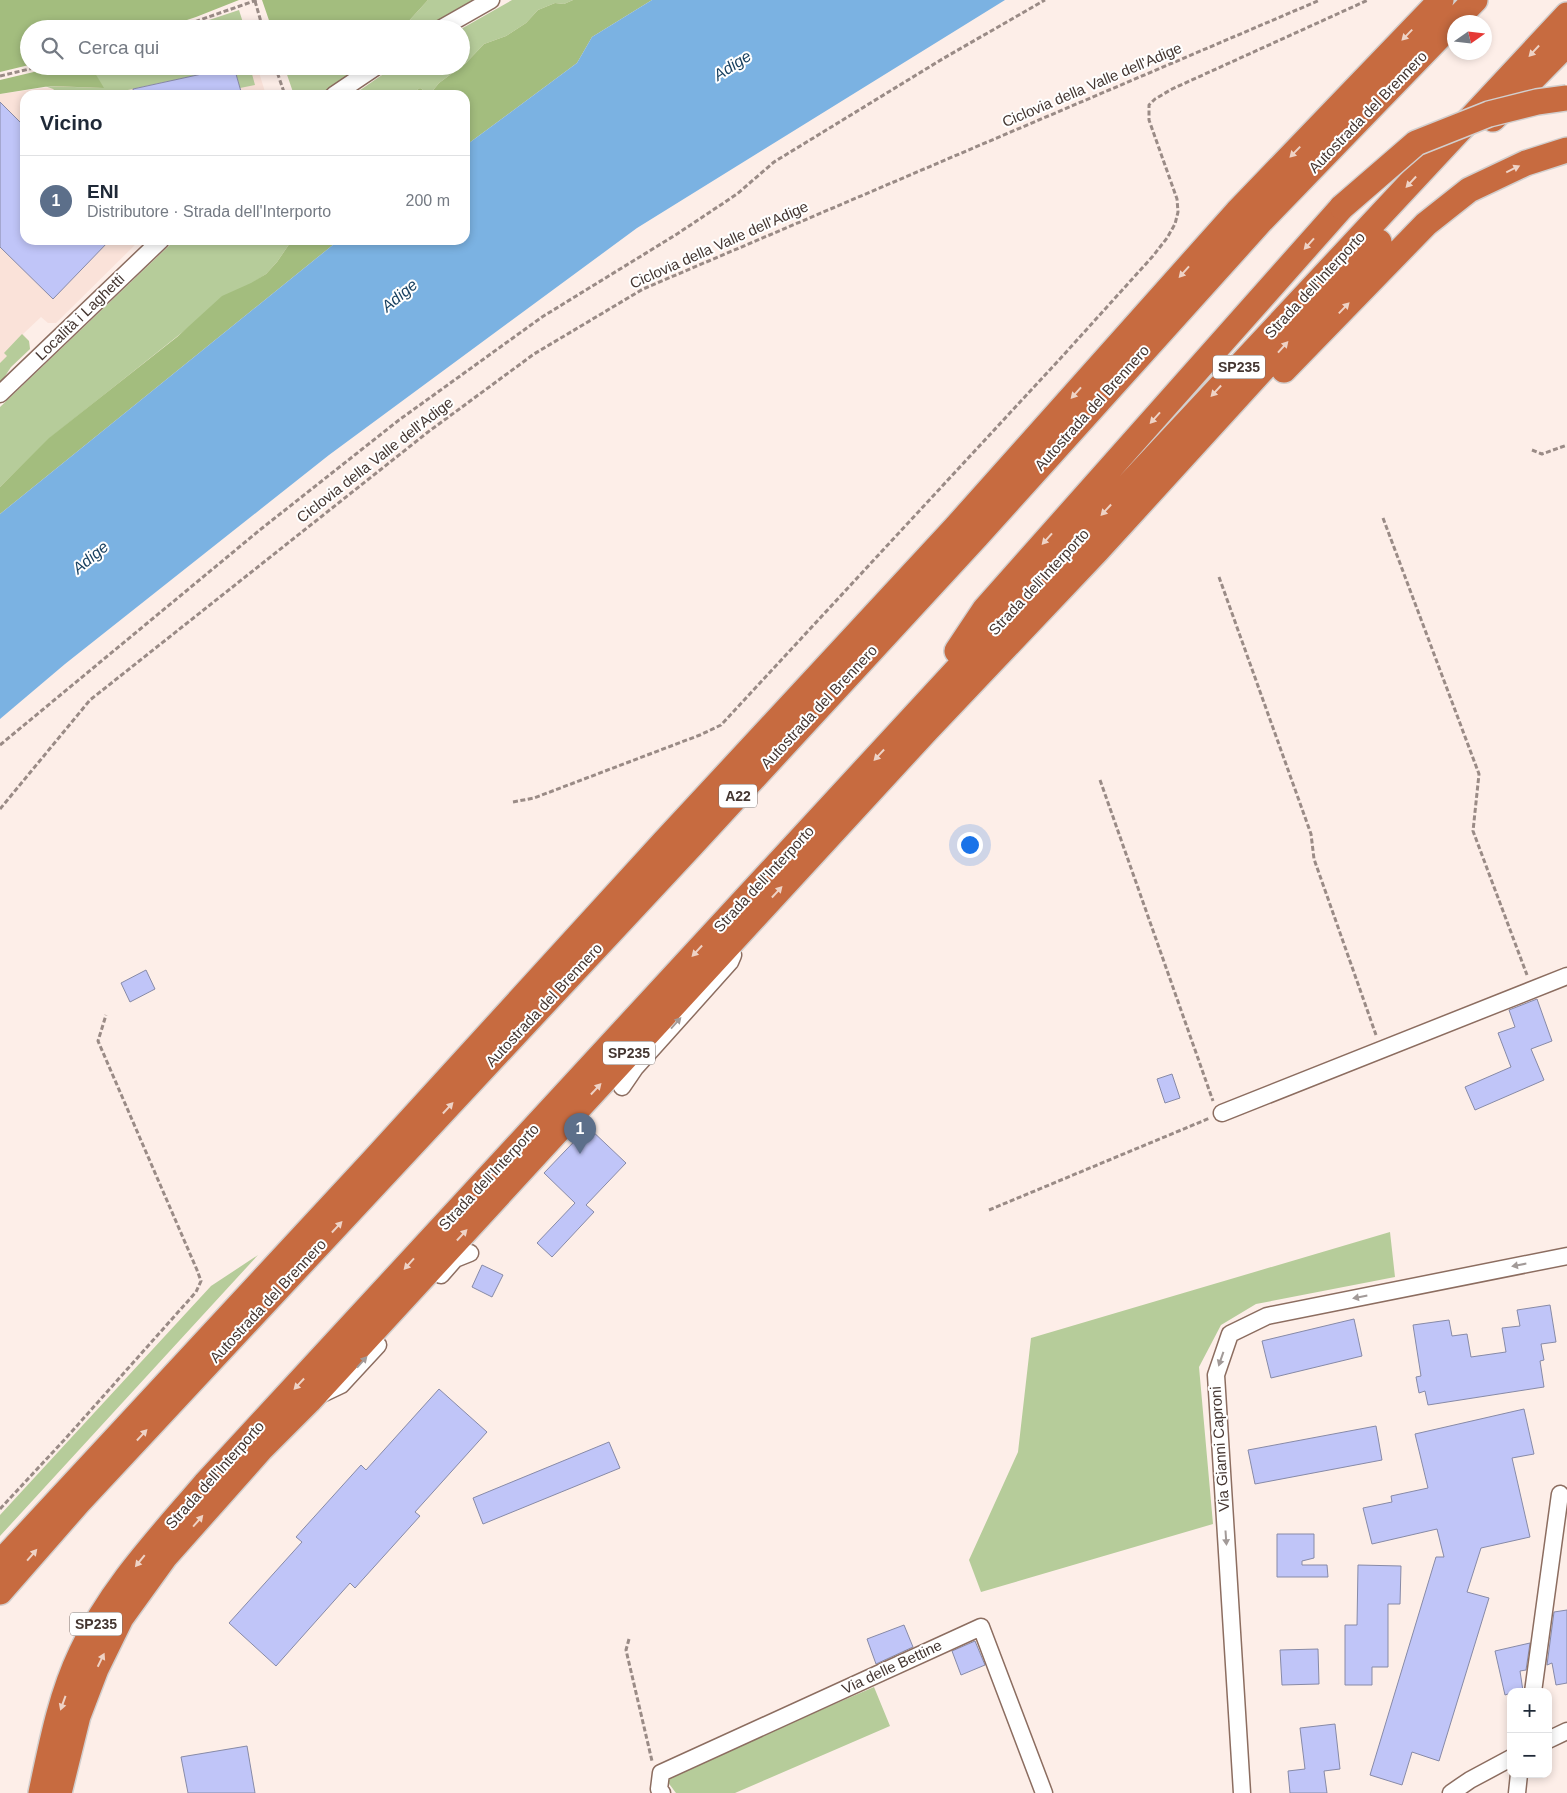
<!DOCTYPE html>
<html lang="it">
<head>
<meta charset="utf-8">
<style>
  :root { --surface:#fff; --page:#f2f2f3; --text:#1f2937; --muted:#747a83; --line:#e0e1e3; --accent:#2d47b7 }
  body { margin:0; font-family:Helvetica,sans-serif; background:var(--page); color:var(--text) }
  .controls { position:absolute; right:15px; bottom:15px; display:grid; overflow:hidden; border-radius:10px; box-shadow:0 2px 8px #0003 }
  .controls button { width:45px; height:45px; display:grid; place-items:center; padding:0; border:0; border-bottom:1px solid var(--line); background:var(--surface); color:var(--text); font:25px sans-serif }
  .compass { position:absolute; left:1447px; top:15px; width:45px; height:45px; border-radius:50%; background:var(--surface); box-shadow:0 2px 8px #0003; rotate:76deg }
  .you { position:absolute; left:969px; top:844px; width:18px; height:18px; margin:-12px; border:4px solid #fff; border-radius:50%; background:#1a73e8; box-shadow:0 0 0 8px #1a73e833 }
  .badge { display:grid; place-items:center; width:32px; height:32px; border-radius:50%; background:var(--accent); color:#fff; font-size:16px; font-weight:700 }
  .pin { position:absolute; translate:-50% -41px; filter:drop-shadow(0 1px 2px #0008) }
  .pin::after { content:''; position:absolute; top:26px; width:18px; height:15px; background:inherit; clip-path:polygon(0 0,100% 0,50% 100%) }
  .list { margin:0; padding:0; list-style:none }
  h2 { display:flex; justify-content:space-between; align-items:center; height:65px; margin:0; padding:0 20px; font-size:21px }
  h2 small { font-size:16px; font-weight:400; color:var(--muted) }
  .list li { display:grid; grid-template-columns:32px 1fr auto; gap:15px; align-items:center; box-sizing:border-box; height:90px; padding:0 20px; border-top:1px solid var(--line) }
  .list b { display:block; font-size:19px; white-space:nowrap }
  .list p { margin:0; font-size:16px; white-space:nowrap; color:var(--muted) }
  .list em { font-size:16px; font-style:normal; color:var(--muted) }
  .icon { flex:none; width:28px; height:28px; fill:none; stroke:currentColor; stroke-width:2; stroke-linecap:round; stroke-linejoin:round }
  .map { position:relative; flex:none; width:1567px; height:1793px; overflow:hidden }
  .search { position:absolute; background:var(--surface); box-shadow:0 2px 8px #0003; left:20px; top:20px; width:450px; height:55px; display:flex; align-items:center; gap:12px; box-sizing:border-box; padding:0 18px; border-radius:28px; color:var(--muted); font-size:19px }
  .panel { position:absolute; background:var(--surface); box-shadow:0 2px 8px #0003; left:20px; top:90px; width:450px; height:155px; border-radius:15px }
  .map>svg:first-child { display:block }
</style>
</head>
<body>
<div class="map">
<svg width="1567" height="1793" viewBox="0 0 1567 1793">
  <rect width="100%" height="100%" fill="#fdeee8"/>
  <path fill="#fae2d9" d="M204 66H257L266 95H25V240H140L56 323H48L41 317 23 334 29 341 30 349 0 378V94Z"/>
  <path fill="#b6cc9a" d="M428 0H475L424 29H398L407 23Z
    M512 0H573L564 4 555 3 538 10 526 23 506 36 484 44 466 63 439 83 430 94 420 88 409 95H353L395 66H461V29Z
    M239 10 245 29H182Z
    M91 66H257L259 72 252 74 255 85 240 88 234 67 114 93V95H60L53 89 45 86 103 88Z
    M284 66H363L320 95H294Z
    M175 240H292L277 262 266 274 199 319 51 437 0 487V407Z
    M22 334 29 341 30 349 11 367 0 384V363L7 356 4 353Z
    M1390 1232 1395 1277 1256 1304 1221 1325 1199 1367 1213 1524 981 1592 969 1560 1018 1452 1031 1338Z
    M258 1255 0 1536V1515L211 1286Z
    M874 1687 890 1726 735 1793H676L667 1781 672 1774Z"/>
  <path fill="#a3bd7e" d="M0 0H239L196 17 160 29H29V65L0 72Z
    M262 0H428L407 23 398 29H272Z
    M573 0H652L592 37 577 63 465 146V95H409L420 88 430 94 439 83 466 63 484 44 506 36 526 23 538 10 555 3 564 4Z
    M59 66H91L104 88 50 86 0 94V80Z
    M292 240H339L0 514V487L49 438 177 337 222 296 251 283 266 274 277 262Z"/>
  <path fill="#7bb2e2" d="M652 0H1005L637 228 329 455 65 664 0 719V514L339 240H465V146L577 63 592 37Z"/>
  <path fill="#c0c5f8" stroke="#878aa7" d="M234 67 242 95H134L133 89Z
    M0 102 25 127V240H110L53 299 0 247Z
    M146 970 155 989 130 1002 121 983Z
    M1537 999 1552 1041 1531 1049 1544 1080 1475 1110 1465 1087 1511 1067 1498 1033 1515 1027 1509 1010Z
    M1172 1074 1180 1098 1165 1103 1157 1079Z
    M588 1127 626 1163 586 1205 594 1212 552 1257 537 1243 575 1203 544 1173Z
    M482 1265 503 1275 492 1297 472 1287Z
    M1550 1305 1556 1342 1541 1344 1544 1360 1540 1361 1544 1387 1428 1405 1425 1391 1419 1393 1416 1377 1421 1376 1413 1325 1449 1320 1452 1336 1467 1334 1471 1357 1506 1352 1502 1328 1520 1326 1517 1310Z
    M1354 1319 1362 1356 1271 1378 1262 1341Z
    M439 1389 487 1432 415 1512 420 1516 355 1588 350 1583 276 1666 229 1623 302 1542 296 1537 361 1465 366 1470Z
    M1524 1409 1534 1454 1512 1458 1530 1537 1481 1548 1467 1592 1489 1598 1439 1761 1412 1752 1402 1785 1370 1775 1436 1557H1444L1437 1529 1372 1544 1363 1508 1392 1502 1391 1496 1428 1488 1415 1434Z
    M1376 1426 1382 1460 1255 1484 1248 1450Z
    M609 1442 620 1468 483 1524 473 1498Z
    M1277 1534H1314V1558L1302 1561V1565H1327L1328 1577H1277Z
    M1358 1565 1401 1566 1400 1604H1388V1667H1372V1685H1345V1625H1357Z
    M1567 1610V1683L1556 1685 1552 1663 1547 1665 1554 1612Z
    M904 1625 913 1647 876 1664 867 1639Z
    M975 1641 985 1665 961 1675 952 1651Z
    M1530 1643 1526 1670 1520 1671 1523 1691 1511 1692V1693L1505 1695 1495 1651Z
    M1318 1649 1319 1684 1282 1685 1280 1650Z
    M1335 1724 1340 1769 1324 1771 1327 1793H1290L1288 1771 1305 1769 1300 1728Z
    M247 1746 255 1793H188L181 1757Z"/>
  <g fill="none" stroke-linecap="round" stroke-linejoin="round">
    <g stroke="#8c6d60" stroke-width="19">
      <path id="minor" d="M440 29 491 0
        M334 95 377 66
        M0 394 161 240
        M622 1087 635 1068 730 962 733 955
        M1222 1113 1567 976
        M441 1275 455 1259 470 1253
        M322 1394 341 1385 378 1345
        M1533 1692 1560 1494
        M1548 1740 1567 1731
        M662 1793 659 1789 661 1773 981 1627 1044 1793
        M1242 1793 1216 1375 1230 1334 1267 1316 1567 1256
        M1451 1793 1470 1780 1511 1758
        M1517 1793 1519 1774"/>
    </g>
    <g stroke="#d2cfce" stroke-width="28">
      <path id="highway" d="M1493 119 1567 44
        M1284 370 1426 224 1469 190 1526 163 1567 150
        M957 651 985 609 1342 207
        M0 1563 371 1163 664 842 956 527 1237 212 1441 0
        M0 1592 78 1503 691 846 977 536 1262 220 1475 0
        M41 1793C51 1746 60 1697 81 1653 110 1589 160 1537 205 1484L1025 596 1567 15
        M59 1793 78 1716 96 1669 121 1618 165 1557 261 1449 309 1401 926 731 1097 551 1379 242"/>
    </g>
    <path stroke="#9a8b86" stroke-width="3" stroke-dasharray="5 2.5" stroke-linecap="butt" d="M255 1 263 29
      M174 29 257 0
      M275 66 285 95
      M0 76 42 66
      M1532 450 1542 454 1567 445
      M1383 518 1479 774 1473 831 1527 975
      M1219 577 1311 834 1314 859 1376 1035
      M0 745 261 529 399 420 542 317 677 234 737 194 774 162 944 58 1045 0
      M1100 780 1213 1101
      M513 802 534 798 700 735 721 725 1059 360 1153 256 1167 238 1175 224 1178 212 1177 199 1149 120V105L1155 99 1172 89 1368 0
      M0 809 90 700 428 432 534 354 643 289 1320 0
      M989 1210 1210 1118
      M0 1509 66 1438 196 1292 201 1281 197 1270 98 1041 106 1015
      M629 1639 626 1650 652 1761"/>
    <use href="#minor" stroke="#fff" stroke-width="16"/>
    <use href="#highway" stroke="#c76b40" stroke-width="25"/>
    <g stroke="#d2cfce" stroke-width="28" stroke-linecap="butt">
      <path id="highway-bridge" d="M1342 207 1416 143 1489 114 1537 102 1567 98"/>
    </g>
    <use href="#highway-bridge" stroke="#c76b40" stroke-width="25"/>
  </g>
  <defs><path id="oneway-solid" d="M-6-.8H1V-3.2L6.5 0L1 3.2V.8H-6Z" transform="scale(1.25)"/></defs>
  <g fill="#eed3c6">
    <use href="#oneway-solid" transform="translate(1407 35) rotate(134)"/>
    <use href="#oneway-solid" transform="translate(1534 51) rotate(133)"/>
    <use href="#oneway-solid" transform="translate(1295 152) rotate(134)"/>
    <use href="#oneway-solid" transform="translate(1513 169) rotate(-26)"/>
    <use href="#oneway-solid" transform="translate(1411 182) rotate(133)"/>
    <use href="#oneway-solid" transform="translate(1309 244) rotate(132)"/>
    <use href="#oneway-solid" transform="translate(1184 272) rotate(132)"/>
    <use href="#oneway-solid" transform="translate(1344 308) rotate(-46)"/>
    <use href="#oneway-solid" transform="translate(1283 347) rotate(-48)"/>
    <use href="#oneway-solid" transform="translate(1216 391) rotate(133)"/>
    <use href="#oneway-solid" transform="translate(1076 393) rotate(132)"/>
    <use href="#oneway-solid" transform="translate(1155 418) rotate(132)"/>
    <use href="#oneway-solid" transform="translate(1106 510) rotate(133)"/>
    <use href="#oneway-solid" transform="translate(1047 539) rotate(132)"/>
    <use href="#oneway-solid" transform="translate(879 755) rotate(133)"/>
    <use href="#oneway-solid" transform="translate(777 892) rotate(-47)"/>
    <use href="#oneway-solid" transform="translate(697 951) rotate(133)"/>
    <use href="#oneway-solid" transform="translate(596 1089) rotate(-47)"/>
    <use href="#oneway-solid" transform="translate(448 1108) rotate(-47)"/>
    <use href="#oneway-solid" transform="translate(337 1227) rotate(-47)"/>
    <use href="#oneway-solid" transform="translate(462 1235) rotate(-47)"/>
    <use href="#oneway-solid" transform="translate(409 1264) rotate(132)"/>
    <use href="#oneway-solid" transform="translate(299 1384) rotate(133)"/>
    <use href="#oneway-solid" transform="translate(142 1435) rotate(-47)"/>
    <use href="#oneway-solid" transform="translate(198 1521) rotate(-49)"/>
    <use href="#oneway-solid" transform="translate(32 1555) rotate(-49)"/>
    <use href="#oneway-solid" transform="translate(140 1561) rotate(129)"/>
    <use href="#oneway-solid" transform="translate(101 1660) rotate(-64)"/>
    <use href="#oneway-solid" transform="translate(63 1703) rotate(110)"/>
  </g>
  <g fill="#a29a98">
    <use href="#oneway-solid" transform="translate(676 1023) rotate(-48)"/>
    <use href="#oneway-solid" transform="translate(1519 1265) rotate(169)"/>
    <use href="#oneway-solid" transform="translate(1360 1297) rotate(169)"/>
    <use href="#oneway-solid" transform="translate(1221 1359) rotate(109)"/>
    <use href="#oneway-solid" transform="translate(362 1362) rotate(-48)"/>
    <use href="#oneway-solid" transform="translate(1226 1538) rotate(86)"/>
  </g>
  <g text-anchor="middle" stroke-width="4" stroke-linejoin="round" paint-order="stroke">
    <g fill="#fff" stroke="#7c726f" stroke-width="1">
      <rect x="1213" y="355.5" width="52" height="23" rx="4"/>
      <rect x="719" y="784.5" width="38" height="23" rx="4"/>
      <rect x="603" y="1041.5" width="52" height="23" rx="4"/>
      <rect x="70" y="1612.5" width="52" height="23" rx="4"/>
    </g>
    <g font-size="14" font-weight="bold" fill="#443631">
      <text x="1239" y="372">SP235</text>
      <text x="738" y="801">A22</text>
      <text x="629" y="1058">SP235</text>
      <text x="96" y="1629">SP235</text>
    </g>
    <g font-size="15" fill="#443631" stroke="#fff">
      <text transform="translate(1092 85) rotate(-23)" y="5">Ciclovia della Valle dell'Adige</text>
      <text transform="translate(1368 112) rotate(-46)" y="5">Autostrada del Brennero</text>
      <text transform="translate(719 245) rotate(-24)" y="5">Ciclovia della Valle dell'Adige</text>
      <text transform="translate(1315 285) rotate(-47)" y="5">Strada dell'Interporto</text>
      <text transform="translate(80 317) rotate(-44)" y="5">Località i Laghetti</text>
      <text transform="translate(1092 408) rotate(-48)" y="5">Autostrada del Brennero</text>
      <text transform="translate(375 460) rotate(-38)" y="5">Ciclovia della Valle dell'Adige</text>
      <text transform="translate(1039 582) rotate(-47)" y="5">Strada dell'Interporto</text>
      <text transform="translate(819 707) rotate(-47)" y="5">Autostrada del Brennero</text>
      <text transform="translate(764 879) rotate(-47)" y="5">Strada dell'Interporto</text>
      <text transform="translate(544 1005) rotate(-47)" y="5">Autostrada del Brennero</text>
      <text transform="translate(489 1177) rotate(-47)" y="5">Strada dell'Interporto</text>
      <text transform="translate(268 1301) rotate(-47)" y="5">Autostrada del Brennero</text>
      <text transform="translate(1220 1449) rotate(-94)" y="5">Via Gianni Caproni</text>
      <text transform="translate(215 1475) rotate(-48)" y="5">Strada dell'Interporto</text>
      <text transform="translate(892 1667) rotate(-25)" y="5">Via delle Bettine</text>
    </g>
    <g font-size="16" font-style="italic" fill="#163f5f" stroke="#fff">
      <text transform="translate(732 65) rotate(-33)" y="6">Adige</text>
      <text transform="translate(399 295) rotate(-40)" y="6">Adige</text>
      <text transform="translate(90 557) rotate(-40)" y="6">Adige</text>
    </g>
  </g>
</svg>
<div class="controls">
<button>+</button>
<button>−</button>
</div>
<svg class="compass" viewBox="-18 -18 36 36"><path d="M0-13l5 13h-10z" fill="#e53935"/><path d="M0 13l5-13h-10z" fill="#747a83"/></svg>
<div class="you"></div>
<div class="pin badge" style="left:580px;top:1154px;background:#5c6f8a">1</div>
<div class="search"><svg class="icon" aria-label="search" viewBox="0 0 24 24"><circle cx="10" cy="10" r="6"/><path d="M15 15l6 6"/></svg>Cerca qui</div>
<section class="panel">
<h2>Vicino<small></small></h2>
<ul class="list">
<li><span class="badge" style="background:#5c6f8a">1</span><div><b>ENI</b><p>Distributore · Strada dell'Interporto</p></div><em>200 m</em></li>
</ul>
</section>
</div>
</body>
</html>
